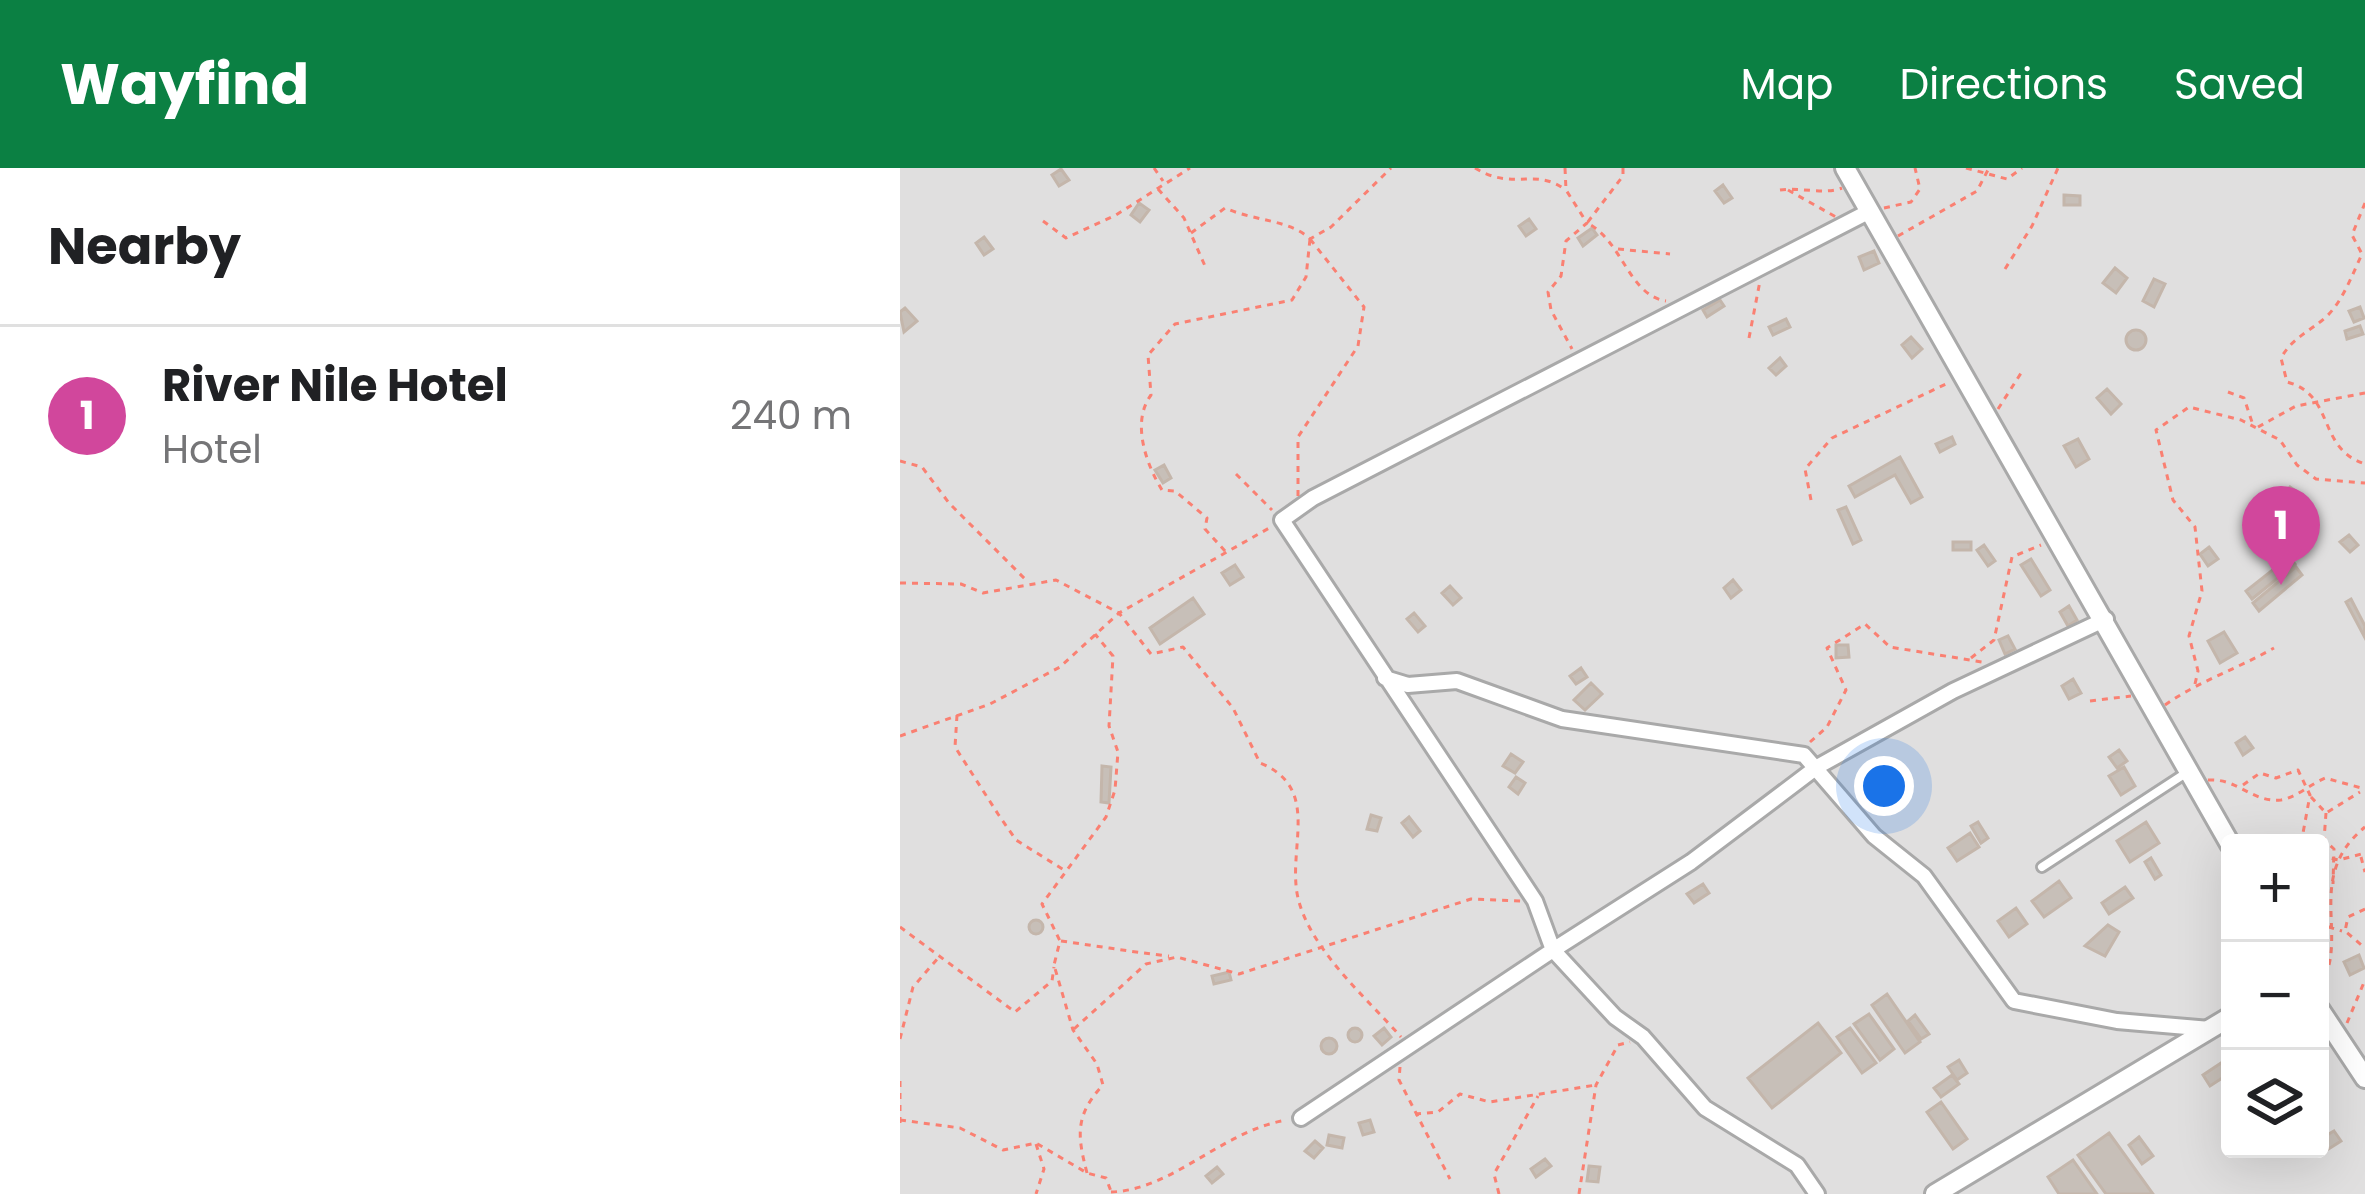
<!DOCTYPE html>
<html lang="en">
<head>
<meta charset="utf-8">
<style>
  :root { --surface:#fff; --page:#f6f6f6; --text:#202124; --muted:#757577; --line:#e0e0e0; --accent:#0b8043 }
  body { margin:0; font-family:Poppins,sans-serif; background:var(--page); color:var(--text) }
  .controls { position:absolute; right:36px; bottom:36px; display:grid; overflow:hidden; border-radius:12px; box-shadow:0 12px 48px #0002 }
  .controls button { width:108px; height:108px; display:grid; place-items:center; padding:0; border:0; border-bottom:3px solid var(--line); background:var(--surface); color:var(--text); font:60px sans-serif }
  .you { position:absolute; left:984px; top:618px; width:42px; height:42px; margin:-30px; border:9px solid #fff; border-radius:50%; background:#1a73e8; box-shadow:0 0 0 18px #1a73e833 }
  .badge { display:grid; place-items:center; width:78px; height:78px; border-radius:50%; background:var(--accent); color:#fff; font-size:39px; font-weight:700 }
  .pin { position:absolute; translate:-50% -99px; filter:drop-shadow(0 3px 6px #0008) }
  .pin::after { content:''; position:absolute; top:63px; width:42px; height:36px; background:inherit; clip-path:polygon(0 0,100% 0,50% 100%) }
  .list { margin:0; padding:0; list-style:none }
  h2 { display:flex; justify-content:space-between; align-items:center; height:156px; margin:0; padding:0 48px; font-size:51px }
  h2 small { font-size:39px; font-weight:400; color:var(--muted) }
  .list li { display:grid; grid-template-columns:78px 1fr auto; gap:36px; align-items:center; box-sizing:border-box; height:180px; padding:0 48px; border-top:3px solid var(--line) }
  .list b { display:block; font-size:45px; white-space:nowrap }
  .list p { margin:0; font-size:39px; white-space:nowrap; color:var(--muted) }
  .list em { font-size:39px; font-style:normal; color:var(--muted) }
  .icon { flex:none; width:66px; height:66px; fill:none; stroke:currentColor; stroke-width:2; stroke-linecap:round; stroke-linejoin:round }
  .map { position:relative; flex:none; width:1465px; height:1026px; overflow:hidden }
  header { display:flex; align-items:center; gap:72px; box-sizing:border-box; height:168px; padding:0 60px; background:var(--accent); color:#fff }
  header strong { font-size:57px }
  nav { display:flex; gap:66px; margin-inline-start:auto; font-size:42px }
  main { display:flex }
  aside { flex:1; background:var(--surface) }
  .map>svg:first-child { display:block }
</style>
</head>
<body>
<header>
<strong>Wayfind</strong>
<nav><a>Map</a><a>Directions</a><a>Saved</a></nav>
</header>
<main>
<aside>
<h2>Nearby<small></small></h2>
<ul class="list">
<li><span class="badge" style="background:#d1479c">1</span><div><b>River Nile Hotel</b><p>Hotel</p></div><em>240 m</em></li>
</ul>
</aside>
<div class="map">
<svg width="1465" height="1026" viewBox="0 0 1465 1026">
  <rect width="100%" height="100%" fill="#f2efe9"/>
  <path fill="#e0dfdf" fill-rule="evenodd" d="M0 0H1465V1026H0ZM1330 675H1420V981H1330Z"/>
  <path fill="#c7bfb8" stroke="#c4b6ab" stroke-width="3" d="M161 1 169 12 159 18 152 7Z
    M823 17 832 30 824 35 815 23Z
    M1164 27 1180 28V37H1164Z
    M239 35 249 42 240 54 231 47Z
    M629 51 636 61 626 68 619 58Z
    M692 60 697 67 683 78 678 70Z
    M84 69 93 81 84 87 76 75Z
    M974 83 979 95 964 102 959 89Z
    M1215 100 1227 110 1216 125 1203 115Z
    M1254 111 1265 116 1254 139 1243 133Z
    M820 132 824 138 807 149 803 142Z
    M1460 139 1464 150 1454 154 1449 143Z
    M5 140 17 153 4 164 0 144Z
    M886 151 890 159 873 167 869 159Z
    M1460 158 1463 166 1447 171 1445 163Z
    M1226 172a10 10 0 1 1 20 0a10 10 0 1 1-20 0Z
    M1011 169 1022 181 1012 190 1002 177Z
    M880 190 886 198 876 207 869 200Z
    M1207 221 1221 236 1211 246 1197 230Z
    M1052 269 1055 276 1040 284 1036 276Z
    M1178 271 1189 291 1176 299 1164 278Z
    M1000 289 1022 329 1011 335 995 307 955 329 949 318Z
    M264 297 271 310 263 315 255 302Z
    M1390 319 1400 326 1392 337 1382 330Z
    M946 339 961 372 953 376 938 342Z
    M1449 367 1458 377 1450 384 1440 374Z
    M1053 374H1071V382H1053Z
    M1084 377 1095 393 1088 398 1077 382Z
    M1309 379 1318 391 1308 398 1300 386Z
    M1389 389 1395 396 1352 431 1346 423Z
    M1131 391 1150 422 1141 428 1121 397Z
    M335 397 343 409 330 417 322 405Z
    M1396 399 1402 407 1359 443 1353 435Z
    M833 412 841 422 831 430 824 420Z
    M550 418 561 430 553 437 542 425Z
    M293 430 304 446 260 476 250 460Z
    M1451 431 1465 458 1464 468 1446 434Z
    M1169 438 1177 452 1168 458 1160 444Z
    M514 445 525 458 518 464 507 451Z
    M1324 464 1337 485 1320 495 1308 473Z
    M1108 468 1115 481 1105 486 1099 472Z
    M936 477H948L949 489 936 490Z
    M681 500 687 509 676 516 670 508Z
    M1173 511 1181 525 1169 531 1162 518Z
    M691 515 702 526 685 542 674 532Z
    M1345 569 1353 580 1343 587 1336 575Z
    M1219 582 1227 593 1217 600 1209 589Z
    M611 586 623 594 615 605 603 598Z
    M202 598 211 599 209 635 201 634Z
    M1224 599 1235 618 1221 627 1209 608Z
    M616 609 625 615 618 626 609 619Z
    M471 647 481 650 477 663 467 661Z
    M509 649 520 663 513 669 502 655Z
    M1078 654 1088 670 1081 675 1071 658Z
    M1246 654 1259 675 1230 694 1217 673Z
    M1070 665 1079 679 1057 693 1048 680Z
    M1251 690 1261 707 1255 711 1245 694Z
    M1159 713 1171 730 1144 749 1132 733Z
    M803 716 809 725 794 735 787 726Z
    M1225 719 1233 730 1209 746 1202 735Z
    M1116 740 1127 756 1109 769 1098 753Z
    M129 759a7 7 0 1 1 14 0a7 7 0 1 1-14 0Z
    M1208 757 1219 764 1205 788 1185 778Z
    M1459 787 1464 800 1450 807 1444 794Z
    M329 804 331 812 314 816 312 808Z
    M987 826 1020 874 1005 885 972 837Z
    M969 846 994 881 980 892 954 856Z
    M1015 847 1029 866 1021 871 1008 853Z
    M918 855 941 885 872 940 848 910Z
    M484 860 491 869 482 877 474 868Z
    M950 860 976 895 962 905 937 869Z
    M448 867a7 7 0 1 1 14 0a7 7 0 1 1-14 0Z
    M421 878a8 8 0 1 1 16 0a8 8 0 1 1-16 0Z
    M1330 889V905L1310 918 1303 907Z
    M1059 892 1067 905 1057 912 1048 899Z
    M1052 907 1059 916 1041 929 1034 920Z
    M1041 934 1067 971 1053 981 1027 944Z
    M470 952 474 964 463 967 459 955Z
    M1434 963 1441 973 1427 982 1420 971Z
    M1209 965 1253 1026H1206L1178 987Z
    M429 967 444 970 442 980 427 977Z
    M1239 969 1253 988 1242 996 1229 977Z
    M415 973 423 980 414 990 405 983Z
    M645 991 651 998 636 1009 631 1001Z
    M1173 992 1197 1026H1159L1148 1009Z
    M689 998 700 999 698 1014 687 1013Z
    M317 999 323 1006 312 1015 306 1008Z"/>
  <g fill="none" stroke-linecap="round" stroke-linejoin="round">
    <g stroke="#a9a9a9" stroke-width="14">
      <path id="service" d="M1142 699 1286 605"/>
    </g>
    <g stroke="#a9a9a9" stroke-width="20">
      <path id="minor" d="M970 43 413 330 382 352 635 733 653 782 791 694 917 599 1053 523 1206 451
        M485 510 508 517 557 513 662 551 904 587 974 668 1024 708 1114 833 1217 853 1310 861
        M401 950 653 782 715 849 743 869 805 940 897 997 917 1026"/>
    </g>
    <g stroke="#a9a9a9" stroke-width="24">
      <path id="tertiary" d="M945 0 1330 676
        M1420 842 1465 910
        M1035 1026 1330 849"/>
    </g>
    <path stroke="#fa8072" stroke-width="3" stroke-dasharray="6 6" stroke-linecap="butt" d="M254 0 263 13
      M575 0C612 23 633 0 663 20
      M665 0 666 22 687 55 666 73 661 108 648 124 651 142 672 181
      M723 0V8L687 55C723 73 728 127 766 133
      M1066 0 1107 11 1122 0
      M258 21 284 50 305 98
      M880 22C901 19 924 27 942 20
      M888 22 936 49
      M1465 35 1452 67 1462 86C1452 107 1443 133 1426 149 1409 164 1392 170 1381 190L1387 214C1436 227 1416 280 1465 296
      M984 40 1011 34 1020 21 1015 0
      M143 53 166 70 216 47 290 0
      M291 65 325 40C354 53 391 52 410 71L431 59 491 0
      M998 68 1077 23 1089 0
      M718 81 770 86
      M1105 101 1132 58 1158 0
      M849 170 860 113
      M1328 224 1344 230 1353 257
      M1098 241 1123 202
      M1358 259 1396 238 1465 225
      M0 293 22 299 49 335 127 413
      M336 306 372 342
      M398 328V269L458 178 464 139 410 71
      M911 332 905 301 932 270 1048 215
      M325 383 305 361 307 350 275 323 262 322C246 296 231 254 251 227L248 187 275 156 392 132 406 109 410 71
      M0 415 61 416 83 425 156 412 219 445 251 486 283 479 333 540 360 595C417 618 392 670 396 717 400 773 466 829 501 869
      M1071 490 1094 472 1112 389 1141 377
      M1295 516 1298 503 1289 468 1302 423 1295 359 1273 332 1256 262 1289 239 1341 252 1380 272 1397 297 1416 311 1465 315
      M1190 533 1231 528
      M1265 537C1299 513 1337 501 1374 480
      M57 547 55 579 98 646 116 672 164 702
      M0 568 90 536 160 499 219 445 371 359
      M910 574 927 559 946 522 927 480 965 456 990 479 1082 494
      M1308 612C1338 610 1352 635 1381 632 1395 630 1411 616 1425 610L1465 621
      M1343 617 1360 605 1376 610 1398 602 1410 627 1403 665 1388 675
      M1411 629 1426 645 1460 624
      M1426 645 1424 672 1434 681 1433 716
      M1420 688 1439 692 1465 685
      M1461 689 1465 704
      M1465 741 1448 749 1445 763 1465 780
      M0 759 115 844 152 813 154 799
      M1420 768 1429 759 1442 763
      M161 773C198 778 231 784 269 788
      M1420 819C1451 769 1403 710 1465 659
      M1447 855 1465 812
      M174 861 246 796 277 789 339 806 571 731 621 733
      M0 871 13 819 39 789
      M500 899 499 912 550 1011
      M0 913V956
      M515 946 538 944 560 926 590 934 696 917
      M0 952 60 960 103 982 136 975 187 1005 206 1010 212 1026
      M136 976 144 1001 136 1026
      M187 1005C177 967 175 947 203 917L197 896 173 862 154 797 160 773 142 736 206 649 215 622 218 584 209 558 213 488 195 466
      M211 1024C273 1022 323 962 387 952
      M599 1026 594 1006 638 928
      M679 1026 696 917 718 877 730 874"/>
    <use href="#service" stroke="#fff" stroke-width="8"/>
    <use href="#minor" stroke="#fff" stroke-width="14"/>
    <use href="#tertiary" stroke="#fff" stroke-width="18"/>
  </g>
</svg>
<div class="controls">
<button>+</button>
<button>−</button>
<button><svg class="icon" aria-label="layers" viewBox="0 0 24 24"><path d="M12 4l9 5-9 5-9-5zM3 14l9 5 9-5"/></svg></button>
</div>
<div class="you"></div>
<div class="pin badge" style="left:1381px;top:417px;background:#d1479c">1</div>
</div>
</main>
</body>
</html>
